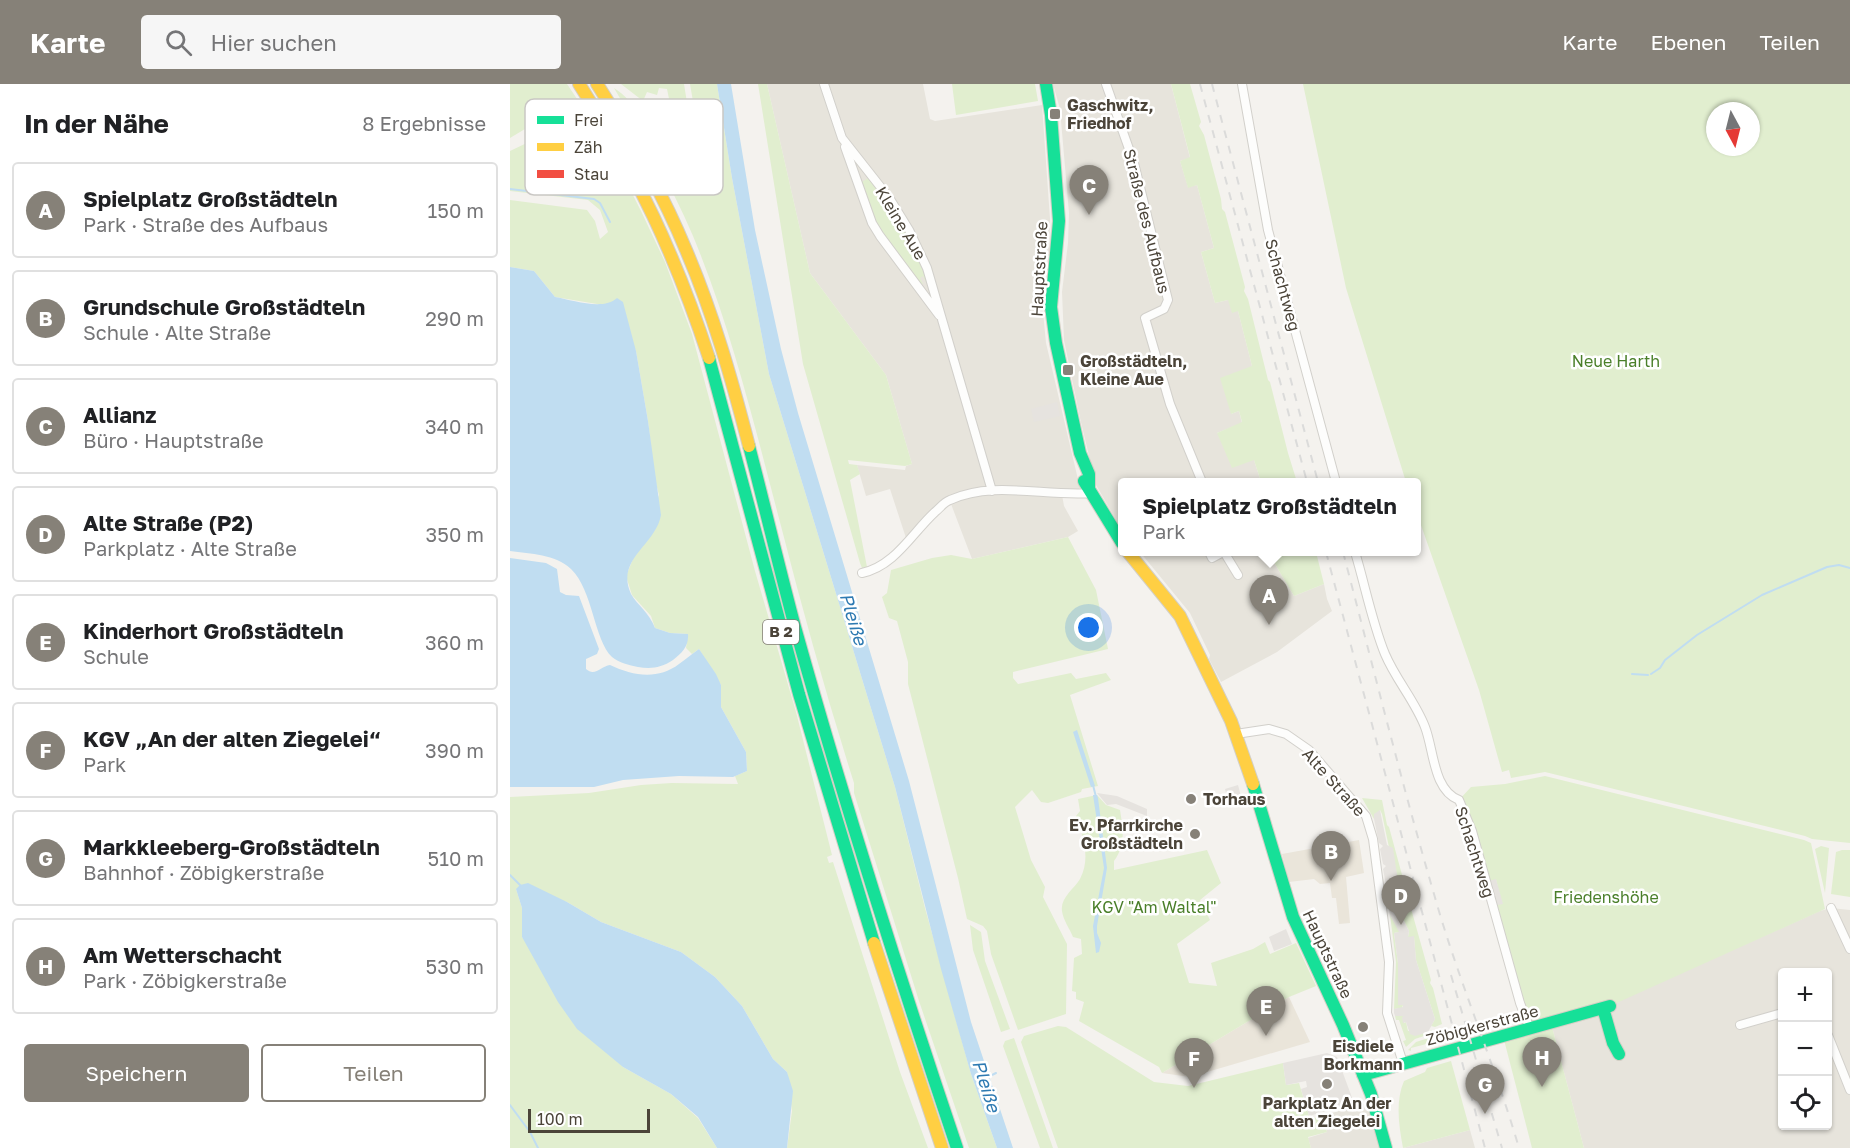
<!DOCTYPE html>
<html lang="de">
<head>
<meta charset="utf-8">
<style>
  :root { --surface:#fff; --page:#f6f6f6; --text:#202124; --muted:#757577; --line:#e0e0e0; --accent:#868178 }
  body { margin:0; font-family:"Golos Text",sans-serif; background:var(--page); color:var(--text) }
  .controls { position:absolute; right:18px; bottom:18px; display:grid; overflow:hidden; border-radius:6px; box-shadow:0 2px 4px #0004 }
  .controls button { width:54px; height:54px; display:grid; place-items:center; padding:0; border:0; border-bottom:2px solid var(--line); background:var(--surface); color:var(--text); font:30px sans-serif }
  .compass { position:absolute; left:1196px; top:18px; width:54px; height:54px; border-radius:50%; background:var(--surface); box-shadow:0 2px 4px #0004; rotate:173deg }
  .scale { position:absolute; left:18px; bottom:15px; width:122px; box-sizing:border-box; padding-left:6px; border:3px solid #4b4439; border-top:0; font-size:16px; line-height:21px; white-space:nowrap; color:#4b4439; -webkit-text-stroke:4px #fff; paint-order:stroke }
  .you { position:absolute; left:579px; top:544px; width:21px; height:21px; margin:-15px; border:4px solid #fff; border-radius:50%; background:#1a73e8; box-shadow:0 0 0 9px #1a73e833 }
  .badge { display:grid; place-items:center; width:39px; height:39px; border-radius:50%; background:var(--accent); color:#fff; font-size:20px; font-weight:700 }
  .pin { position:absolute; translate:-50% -50px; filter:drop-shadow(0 2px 3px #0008) }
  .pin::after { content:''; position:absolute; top:32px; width:21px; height:18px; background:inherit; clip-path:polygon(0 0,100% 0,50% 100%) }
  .popup { position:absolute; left:608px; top:394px; width:303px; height:78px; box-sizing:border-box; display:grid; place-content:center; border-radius:6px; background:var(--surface); filter:drop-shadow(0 2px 4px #0005); font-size:20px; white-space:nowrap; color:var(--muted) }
  .popup b { font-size:22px; color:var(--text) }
  .popup::after { content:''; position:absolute; left:50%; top:100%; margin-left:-12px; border:12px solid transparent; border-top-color:var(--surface) }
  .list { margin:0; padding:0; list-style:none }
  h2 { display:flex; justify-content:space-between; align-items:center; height:78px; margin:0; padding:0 24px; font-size:26px }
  h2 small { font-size:20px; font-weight:400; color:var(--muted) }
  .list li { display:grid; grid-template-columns:39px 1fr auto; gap:18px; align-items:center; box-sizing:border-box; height:96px; margin:0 12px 12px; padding:0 12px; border:2px solid var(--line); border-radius:6px }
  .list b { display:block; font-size:22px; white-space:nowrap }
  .list p { margin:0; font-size:20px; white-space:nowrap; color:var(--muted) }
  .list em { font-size:20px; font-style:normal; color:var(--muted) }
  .actions { display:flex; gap:12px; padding:18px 24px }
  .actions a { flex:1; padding:14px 0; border:2px solid var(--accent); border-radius:6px; text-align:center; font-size:21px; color:var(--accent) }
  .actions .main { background:var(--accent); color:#fff }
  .icon { flex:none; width:33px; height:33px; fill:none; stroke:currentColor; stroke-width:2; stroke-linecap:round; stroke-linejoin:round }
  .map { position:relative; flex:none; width:1340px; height:1064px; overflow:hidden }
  header { display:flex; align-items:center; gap:36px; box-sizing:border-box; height:84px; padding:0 30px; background:var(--accent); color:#fff }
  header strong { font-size:28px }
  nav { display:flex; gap:33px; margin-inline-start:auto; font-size:21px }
  .search { width:420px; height:54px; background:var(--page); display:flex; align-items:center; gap:15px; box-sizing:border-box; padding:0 21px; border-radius:6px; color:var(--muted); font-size:22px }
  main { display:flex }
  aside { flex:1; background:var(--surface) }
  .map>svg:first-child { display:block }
</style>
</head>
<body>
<header>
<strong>Karte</strong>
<div class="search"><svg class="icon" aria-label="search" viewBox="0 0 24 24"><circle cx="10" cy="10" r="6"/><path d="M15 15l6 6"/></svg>Hier suchen</div>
<nav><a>Karte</a><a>Ebenen</a><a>Teilen</a></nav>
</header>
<main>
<aside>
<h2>In der Nähe<small>8 Ergebnisse</small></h2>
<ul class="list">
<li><span class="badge">A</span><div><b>Spielplatz Großstädteln</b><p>Park · Straße des Aufbaus</p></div><em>150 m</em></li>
<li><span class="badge">B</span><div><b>Grundschule Großstädteln</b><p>Schule · Alte Straße</p></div><em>290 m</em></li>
<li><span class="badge">C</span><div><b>Allianz</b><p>Büro · Hauptstraße</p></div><em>340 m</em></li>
<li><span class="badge">D</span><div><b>Alte Straße (P2)</b><p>Parkplatz · Alte Straße</p></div><em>350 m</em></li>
<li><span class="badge">E</span><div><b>Kinderhort Großstädteln</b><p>Schule</p></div><em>360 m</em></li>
<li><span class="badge">F</span><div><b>KGV „An der alten Ziegelei“</b><p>Park</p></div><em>390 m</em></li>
<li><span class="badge">G</span><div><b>Markkleeberg-Großstädteln</b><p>Bahnhof · Zöbigkerstraße</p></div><em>510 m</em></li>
<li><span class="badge">H</span><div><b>Am Wetterschacht</b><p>Park · Zöbigkerstraße</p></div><em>530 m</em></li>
</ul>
<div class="actions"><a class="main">Speichern</a><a>Teilen</a></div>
</aside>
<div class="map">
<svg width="1340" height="1064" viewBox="0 0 1340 1064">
  <rect width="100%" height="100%" fill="#f4f2ee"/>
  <path fill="#e7e4dc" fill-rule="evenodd" d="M257 0H413L420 35 425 37 532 21 540 135 539 168 532 210 533 228 536 259 570 404 568 406 551 405 554 422 568 447 558 453 462 475 441 420 436 415 396 454 380 405 356 412 347 381 395 386 396 382 402 380 376 291 300 189Z
    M543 0H661L680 74 670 77 678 103 687 101 704 164 691 168 705 219 718 216 728 227 742 282 721 330 729 327 732 339 707 349 744 376 751 398H612V446L586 401 570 334 554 256 552 208 558 159 559 129 550 25Z
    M630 468H758L784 512 814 500 817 515 822 527 767 568 711 598 699 575 700 571 680 529Z
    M1321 824 1340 826V1064H1074L1041 939 1186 882 1310 827ZM1272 888H1318V1042H1272Z
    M862 1017 876 1064H801L798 1054 817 1048 812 1032Z
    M960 1046 965 1064H893Z"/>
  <path fill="#eae5da" d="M849 756 854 789 836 793 840 839 829 840 826 814H822L820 799 810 800 804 795 779 798 772 770Z
    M779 913 800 958 680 993 652 989Z"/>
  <path fill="#e1eecf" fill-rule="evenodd" d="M0 0H57L96 58 131 127 155 178 182 250 245 487 286 628 322 771 317 773 319 779 323 778 390 988 418 1064H277L282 1027 277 988 263 975 232 922 205 893 171 868 91 838 57 818 6 805 12 824V853L113 983 161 1010 188 1034 207 1064H0V713L79 709 131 701 162 699 228 700 225 692 237 687 236 668 211 623V601L189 565 182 570 176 564 178 550 160 549 145 544 141 532 122 511 116 492 149 411 145 396 138 337 126 267 102 219 93 221 45 213 24 187 0 183V116L77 126 85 137 90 155 98 148 90 126 78 116 0 107V67L23 56 43 40 45 42 53 38 58 44H59L50 24 0 54Z
    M111 0H174L180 37 178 42 165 44 157 5 149 4 147 11 137 8 133 17Z
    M180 0H207L222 94 259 290 385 703 415 824 461 990 487 1064H459L409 917 344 709V699C317 614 293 528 271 442 245 344 222 246 183 152 161 100 132 52 104 4 126 18 133 39 146 60L162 66 168 54C178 55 182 63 187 72L192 70Z
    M248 0H257L300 189 376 291 402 380 395 382 338 376 339 380 347 381 350 390 340 396 357 483 352 484 350 479 293 280Z
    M442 0H525L528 17 446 31Z
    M661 0H680L691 38 689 42 694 51 711 115 712 125 715 128 735 203 734 207 738 215 758 296 760 298 778 369 787 398H751L744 376 722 384 707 349 732 338 729 327 721 330 710 294 742 282 728 227 722 229 718 216 705 219 691 168 704 164 687 101 678 104 670 77 680 73Z
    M793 0H1340V759L1302 755 1295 752 1035 688 1001 694 999 686 992 688 969 606 906 427V398H896L836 204ZM1205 27H1241V63H1205Z
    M360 93 397 147 417 195 416 198 413 192 410 194 413 200 410 199 381 164 365 137 350 99Z
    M558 453 586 506 598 565 503 588V594L508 600 561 589 566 595 596 589 601 596 560 611 588 702 572 705 571 708 538 719 531 718 522 706 505 723 521 776 535 803 533 813 557 860 556 930 508 946 481 870 477 847 473 842 457 835 448 794 398 600V578L387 537 379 534 372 513 377 509 381 486 422 474 441 471 462 475Z
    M758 468H806L814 500 784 512Z
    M1035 692 1294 756 1301 759 1315 825 1100 922 1041 939 1074 1064H1022L993 952 1019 945 982 822 992 819 986 796 975 798 949 716 961 703 995 700Z
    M587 711 596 721 610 726C613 745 616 760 604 777V786L697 766 711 799 690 816 700 836 667 860 679 899 707 902 701 879 743 865 755 858 760 870 786 859 806 902 779 913 652 989 649 983 569 937 574 918 566 915V908L562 907 564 874 572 870 571 855 563 853C560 845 553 836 552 827 550 814 564 805 570 795 581 774 573 753 566 732L570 727 568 715Z
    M852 714 872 716 877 741 879 743 898 813 897 816 900 821 921 896 920 899 923 904 932 940 925 943 921 942 925 935 906 876 904 853H898L899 847 893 835 890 834 888 830H893L872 730 870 726 864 735Z
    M1311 762 1319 764 1315 809 1305 765Z
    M1332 766H1340V813L1321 810 1326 768Z
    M880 831 890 848 884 849 888 879V921H893L892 924 884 925 886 878Z
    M460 841 471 848 475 877 500 945 491 948 463 866Z
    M894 931V939L896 938 898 947 918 948 922 946 923 949 905 955 896 963 893 957 896 956 889 936H886L885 932Z
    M548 942 556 943 644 998 678 1002 773 979 776 1001 789 999 800 1035 812 1032 817 1048 798 1053 801 1064H548L511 958 514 952Z
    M928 951 929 959 925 960 924 958 901 964V967L898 966 906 958Z
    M504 954 543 1064H530L493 962 495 957Z
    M941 977 960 1046 893 1064C889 1042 885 1018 894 997L915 988 917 984Z"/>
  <path fill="#e6e3df" d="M547 318 550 332 524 338 521 325Z
    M728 701 732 716 719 720 715 705Z
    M587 709 607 712 637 725V732L606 720 597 721Z
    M870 726 877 761 883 764 893 830 888 831 890 834 893 835 899 847 898 853 904 852 906 876 925 935 918 948 905 952 900 950 896 938 893 939 892 933 894 932H885L884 929V925L893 923V921H888V879L884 849 889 848 880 831 879 826 882 825 881 821H879L877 806 879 803 876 801 873 785 876 782 873 780 870 765 873 762 869 759 864 735V730Z
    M986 795 993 820 982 822 975 798Z
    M776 845 782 860 764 867 759 853Z
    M817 969 827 973 844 1019 799 1032 791 1005 797 1003 796 997 776 1001 773 979Z"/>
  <path fill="#c0ddf1" d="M207 0H221L245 146 271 265 288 329 399 697 461 938 503 1064H487L461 990 431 885 385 703 259 290 222 94Z
    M0 183 24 187 45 213C63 216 93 227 107 214L113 218 126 267 138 337 151 431C146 461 105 475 121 510 128 522 139 528 145 544L160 549 178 550C179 562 172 569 163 576 151 584 141 585 128 583 119 581 109 579 102 573 84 556 83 506 61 485 45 470 21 470 0 467Z
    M0 474 36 479 47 485 50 508 56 511 69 512 89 565 87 570 76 575V585C85 593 91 582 100 581 123 592 148 596 169 580 176 575 182 570 189 565L206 590 211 601V623L236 668 237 687 223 693 169 692 113 696 84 703H0Z
    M567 646 585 702 581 703 563 648Z
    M583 711H587L588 714 597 784 587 842V849L591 859 589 868 586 869 583 842 594 784Z
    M18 799 57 818 91 838 171 868 205 893 232 922 263 975 277 988 283 1007 277 1064H207L188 1033 161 1010 113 983 67 945 48 918 12 853V824L6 805 10 801Z"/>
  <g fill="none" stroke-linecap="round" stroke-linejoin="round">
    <path stroke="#c0ddf1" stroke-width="2" d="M0 105 84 115 90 119 100 138
      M1122 590 1138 591
      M1141 590 1150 584 1155 576 1187 551 1252 511 1317 483 1329 481 1340 484
      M583 701 586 713
      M0 791 11 802
      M478 993 486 989
      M0 1021 20 1048 28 1064"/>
    <g stroke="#d2d0cb" stroke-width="10">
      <path id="street" d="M314 0 332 54 380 115 399 146 417 184 482 407
        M596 0 624 79 658 216 654 225 635 234 660 320 692 398
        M732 0 758 146 826 398
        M335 63 362 139 370 152 429 231
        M699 468 702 474 713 468
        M714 468 728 491
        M845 468C855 501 862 538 875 570 886 596 905 617 915 643 924 666 923 706 949 716L962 747 1010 919 1020 945
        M352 489C385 482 402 449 425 428 430 424 434 418 440 416 484 396 535 413 582 409
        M726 650 759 645 776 650 799 666 856 732 863 755 879 878 877 929 893 979
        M1321 824 1340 865
        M1230 941 1272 929
        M1318 951 1340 1006"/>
    </g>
    <g stroke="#d3cfc5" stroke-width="14">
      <path id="fast" d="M536 0 541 31 549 137 541 223 546 259 570 369 579 390V403
        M199 274 289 610 364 859
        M239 362C255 423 269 483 285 543 334 718 389 892 447 1064
        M574 397 612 459
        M743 700 783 833 833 941 861 1010 876 1064
        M1093 924 1103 959 1109 970
        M853 991 1100 922"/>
    </g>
    <g stroke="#d3cfc5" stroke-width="14">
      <path id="slow" d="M69 0C127 89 166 173 199 274
        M87 0C121 53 152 108 176 166 203 229 222 296 239 362
        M618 468 670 532 721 637 743 700
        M364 859 432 1064"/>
    </g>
    <use href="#street" stroke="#fdfdfc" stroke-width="8"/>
    <use href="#fast" stroke="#16e098" stroke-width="12"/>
    <use href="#slow" stroke="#ffcf43" stroke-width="12"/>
    <path stroke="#dbdbda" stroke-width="2" stroke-dasharray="8 8" stroke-linecap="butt" d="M690 0 797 398
      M702 0 808 398
      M816 468 975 1064
      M833 468C863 582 891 697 924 810 948 896 984 978 1009 1064
      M941 891 992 1064"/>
  </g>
  <g fill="#868178" stroke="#fff" stroke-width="2">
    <rect x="539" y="24" width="12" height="12" rx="3"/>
    <rect x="552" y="280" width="12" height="12" rx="3"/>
    <circle cx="681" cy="715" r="6"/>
    <circle cx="685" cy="750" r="6"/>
    <circle cx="853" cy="943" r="6"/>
    <circle cx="817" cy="1000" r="6"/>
  </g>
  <g text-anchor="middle" stroke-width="5" stroke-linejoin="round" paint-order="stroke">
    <rect fill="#fff" stroke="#817c74" stroke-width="1.5" x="253" y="536" width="36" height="24" rx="4.5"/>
    <g font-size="15" font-weight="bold" fill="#4b4439">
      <text x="271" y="553">B 2</text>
    </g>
    <g font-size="16" font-weight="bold" fill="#4b4439" stroke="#fff" text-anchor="start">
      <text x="557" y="27">Gaschwitz,<tspan x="557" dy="18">Friedhof</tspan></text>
      <text x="570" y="283">Großstädteln,<tspan x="570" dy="18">Kleine Aue</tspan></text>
      <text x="693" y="721">Torhaus</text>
      <text x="673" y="747" text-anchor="end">Ev. Pfarrkirche<tspan x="673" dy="18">Großstädteln</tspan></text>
      <text x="853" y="968" text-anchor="middle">Eisdiele<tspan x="853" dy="18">Borkmann</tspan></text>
      <text x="817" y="1025" text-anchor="middle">Parkplatz An der<tspan x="817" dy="18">alten Ziegelei</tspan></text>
    </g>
    <g font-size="16" fill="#4b4439" stroke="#fff">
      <text transform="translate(637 137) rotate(76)" y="6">Straße des Aufbaus</text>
      <text transform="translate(391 139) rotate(59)" y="6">Kleine Aue</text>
      <text transform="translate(529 185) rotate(-87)" y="6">Hauptstraße</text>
      <text transform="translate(773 201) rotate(75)" y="6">Schachtweg</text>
      <text transform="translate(824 698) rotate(48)" y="6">Alte Straße</text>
      <text transform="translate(965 768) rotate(72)" y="6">Schachtweg</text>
      <text transform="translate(818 870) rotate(65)" y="6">Hauptstraße</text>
      <text transform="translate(972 941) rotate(-15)" y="6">Zöbigkerstraße</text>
    </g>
    <g font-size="16" fill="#4a7f2a" stroke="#fff">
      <text x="1106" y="283">Neue Harth</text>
      <text x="1096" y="819">Friedenshöhe</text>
      <text x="644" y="829">KGV "Am Waltal"</text>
    </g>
    <g font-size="18" font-style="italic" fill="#2e7ab2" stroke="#fff">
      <text transform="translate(343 535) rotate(73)" y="6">Pleiße</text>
      <text transform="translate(476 1002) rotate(72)" y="6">Pleiße</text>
    </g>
  </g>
  <rect x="15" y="15" width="198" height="96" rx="9" fill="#fff" stroke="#c9c7c4" stroke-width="1.5"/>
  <rect x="27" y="32" width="27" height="8" fill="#16e098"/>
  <rect x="27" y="59" width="27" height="8" fill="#ffcf43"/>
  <rect x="27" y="86" width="27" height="8" fill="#f24e42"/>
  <g font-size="16" fill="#4b4439">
    <text x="64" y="42">Frei</text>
    <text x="64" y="69">Zäh</text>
    <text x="64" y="96">Stau</text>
  </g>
</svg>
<div class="controls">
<button>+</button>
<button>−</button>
<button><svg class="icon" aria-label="locate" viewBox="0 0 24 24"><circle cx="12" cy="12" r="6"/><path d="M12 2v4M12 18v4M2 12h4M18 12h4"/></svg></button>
</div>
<svg class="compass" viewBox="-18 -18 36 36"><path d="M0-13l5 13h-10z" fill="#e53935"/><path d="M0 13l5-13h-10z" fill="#757577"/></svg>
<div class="scale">100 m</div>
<div class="you"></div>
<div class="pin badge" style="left:759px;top:541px">A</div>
<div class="popup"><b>Spielplatz Großstädteln</b>Park</div>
<div class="pin badge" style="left:821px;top:797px">B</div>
<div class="pin badge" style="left:579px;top:131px">C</div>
<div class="pin badge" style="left:891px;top:841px">D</div>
<div class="pin badge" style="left:756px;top:952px">E</div>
<div class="pin badge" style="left:684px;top:1004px">F</div>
<div class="pin badge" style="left:975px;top:1030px">G</div>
<div class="pin badge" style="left:1032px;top:1003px">H</div>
</div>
</main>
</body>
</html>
